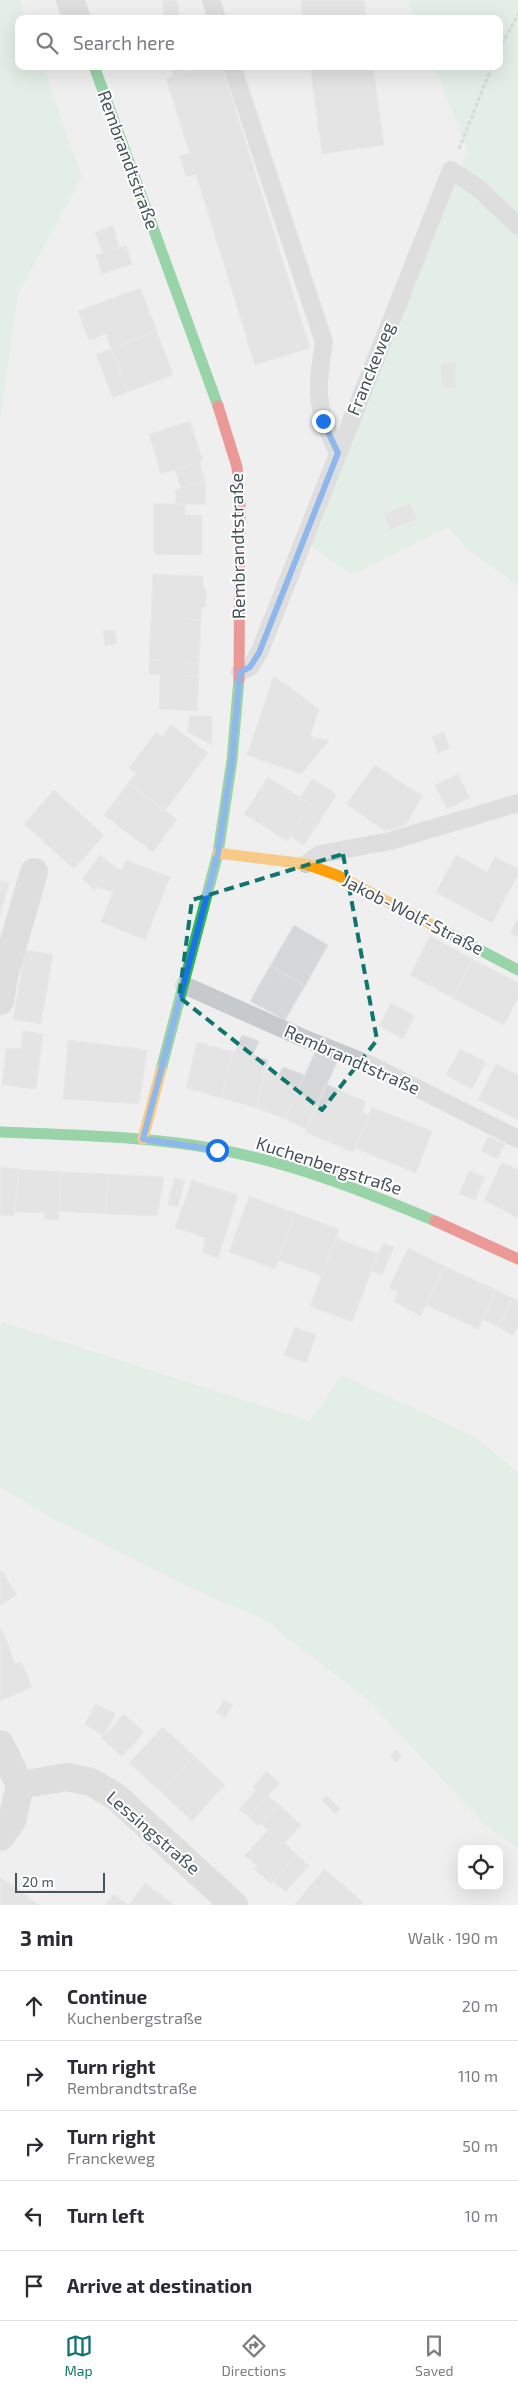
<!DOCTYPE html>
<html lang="en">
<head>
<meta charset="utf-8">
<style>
  :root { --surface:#fff; --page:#f7f7f7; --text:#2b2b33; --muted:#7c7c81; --line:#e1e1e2; --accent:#0f766e }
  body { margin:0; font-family:"Exo 2",sans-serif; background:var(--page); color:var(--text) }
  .controls { position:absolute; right:15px; bottom:15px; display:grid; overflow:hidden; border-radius:10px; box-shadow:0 5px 20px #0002 }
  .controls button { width:45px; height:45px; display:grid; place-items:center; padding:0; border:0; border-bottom:1px solid var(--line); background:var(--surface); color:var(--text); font:25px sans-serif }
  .scale { position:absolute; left:15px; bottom:12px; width:90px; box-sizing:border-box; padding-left:5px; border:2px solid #46545c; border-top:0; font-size:14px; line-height:18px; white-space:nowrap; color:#46545c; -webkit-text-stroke:4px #fff; paint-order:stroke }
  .stop { position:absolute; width:15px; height:15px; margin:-11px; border:4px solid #1a73e8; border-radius:50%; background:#fff }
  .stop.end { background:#1a73e8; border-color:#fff; box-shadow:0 1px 5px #0008 }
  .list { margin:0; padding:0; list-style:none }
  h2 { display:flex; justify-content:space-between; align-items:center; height:65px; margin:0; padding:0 20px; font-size:21px }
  h2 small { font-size:16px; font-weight:400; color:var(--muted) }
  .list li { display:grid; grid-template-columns:32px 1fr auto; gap:15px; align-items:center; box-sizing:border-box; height:70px; padding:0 20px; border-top:1px solid var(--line) }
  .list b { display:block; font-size:19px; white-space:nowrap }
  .list p { margin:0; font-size:16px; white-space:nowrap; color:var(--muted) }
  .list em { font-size:16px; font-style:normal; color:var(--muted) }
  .icon { flex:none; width:28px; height:28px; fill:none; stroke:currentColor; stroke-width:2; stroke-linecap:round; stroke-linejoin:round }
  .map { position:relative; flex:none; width:518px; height:1905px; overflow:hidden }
  .search { position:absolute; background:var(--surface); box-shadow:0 5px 20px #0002; left:15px; right:15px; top:15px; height:55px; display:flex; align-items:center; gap:12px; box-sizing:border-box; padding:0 18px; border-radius:10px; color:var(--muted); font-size:19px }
  .sheet { height:415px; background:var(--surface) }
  nav { display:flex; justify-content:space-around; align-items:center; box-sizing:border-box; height:70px; border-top:1px solid var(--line); background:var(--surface); font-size:14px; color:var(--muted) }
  nav a { display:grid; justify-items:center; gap:2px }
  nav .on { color:var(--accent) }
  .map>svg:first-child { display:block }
</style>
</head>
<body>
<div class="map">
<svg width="518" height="1905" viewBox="0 0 518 1905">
  <rect width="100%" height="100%" fill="#f0efef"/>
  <path fill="#d3f0db" d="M0 0H20L26 19H19V66H43L82 177 18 294 0 419Z
    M408 0H518V586L470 551 447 527 351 575 309 544 456 183 467 149 434 66H499V19H415Z
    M2 1322 309 1421 342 1375 475 1437 518 1472V1848L484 1824 367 1699 263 1619 191 1588 60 1523 0 1487V1326Z"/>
  <path fill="#d6d7d8" stroke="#e1e1e2" d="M162 0H177L180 19H164Z
    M301 0H364L366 19H303Z
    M172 66H187L188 72 173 77Z
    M206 66H222L310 348 255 365 196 174 186 177 180 156 190 153 166 79Z
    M310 66H373L384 145 322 154Z
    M113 226 119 247 103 253 95 232Z
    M126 245 132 264 102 274 96 255Z
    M140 288 157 331 111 349 106 334 89 341 78 311Z
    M157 331 173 375 128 392 111 349Z
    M111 349 128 392 113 398 96 354Z
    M455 362 456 388H442L440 363Z
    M190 421 203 461 161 474 149 434Z
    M199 462 205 481 181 488 175 470Z
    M205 481 206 504H176L175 490Z
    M410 503 417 519 390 530 384 514Z
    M154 504H185V515H202V555L154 554Z
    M153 574 203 576V586L206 590V606L201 609V620L151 617Z
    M151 617 201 620 199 663 149 660Z
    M115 630 117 644 105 646 103 631Z
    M149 660 199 663V676L149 674Z
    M160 674 199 676 197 711 159 709Z
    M274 676 319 709 310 736 329 741 301 774 247 755Z
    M189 716H212V745L188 732Z
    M171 725 208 753 165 811 128 783 136 773 129 768 156 732 162 737Z
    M444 732 450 748 438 753 432 737Z
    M375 765 422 796 406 825 385 831 346 804Z
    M458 774 470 798 447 809 435 785Z
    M268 777 310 804 287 841 244 814Z
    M312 779 337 794 304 845 290 836 310 804 300 798Z
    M128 783 177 819 153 852 104 815Z
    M54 790 104 835 74 869 24 824Z
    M100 855 114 866 95 890 82 879Z
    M456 855 487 872 495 857 518 869V875L492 923 436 892Z
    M126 860 170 877 145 940 101 922 113 892 98 887 114 866 122 870Z
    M0 880 9 883 0 916Z
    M518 918V938L510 933Z
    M294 925 328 945 305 986 270 966Z
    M430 936 473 959 453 998 410 975Z
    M25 950 53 954 41 1024 13 1019Z
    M473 959 518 983V998L504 1025 453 998Z
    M270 966 305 986 285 1020 250 1001Z
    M391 1003 415 1016 403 1039 379 1026Z
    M23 1031 43 1034 36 1089 2 1085 6 1048 21 1049Z
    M242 1035 259 1041 253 1055 268 1060 257 1108 221 1098 229 1065Z
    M68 1040 147 1050 139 1104 63 1099Z
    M197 1042 234 1052 229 1065 221 1098 186 1088Z
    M460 1049 486 1062 472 1089 446 1075Z
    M315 1052 337 1062 307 1129 285 1119Z
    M496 1064 518 1075V1120L478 1100Z
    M283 1067 305 1075 285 1119 257 1108 264 1071 278 1076Z
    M326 1084 366 1102 362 1112 369 1115 353 1152 305 1132Z
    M372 1107 432 1131 416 1173 355 1148Z
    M488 1136 505 1144 498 1159 481 1151Z
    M502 1162 518 1170V1218L484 1200Z
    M0 1167 19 1169 14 1216 0 1215Z
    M19 1169 61 1172 59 1220 45 1219V1213L15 1212Z
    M469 1171 485 1177 475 1200 459 1194Z
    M61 1172 108 1174 106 1214 59 1211Z
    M108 1174 164 1177 157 1216 106 1214Z
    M174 1178 185 1180 178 1207 168 1205Z
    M192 1180 238 1195 218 1258 202 1252 206 1238 175 1228Z
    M249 1196 295 1213 275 1269 229 1252Z
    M295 1213 339 1229 322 1276 278 1260Z
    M336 1238 378 1254 352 1322 310 1306Z
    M383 1243 394 1247 382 1275 371 1271Z
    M408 1248 444 1266 421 1316 394 1302 398 1292 389 1288Z
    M444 1266 496 1290 478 1329 426 1305Z
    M496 1290 513 1298 498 1327 483 1319Z
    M513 1298 518 1301V1326L513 1336 498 1327Z
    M295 1327 316 1335 306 1363 284 1355Z
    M0 1571H2L17 1595 0 1605Z
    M0 1627 8 1644 0 1648Z
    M8 1644 15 1664 21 1661 32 1687 0 1701V1648Z
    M224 1700 233 1705 225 1718 216 1713Z
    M95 1704 116 1714 103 1736 85 1724Z
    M124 1714 144 1732 122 1757 102 1738Z
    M163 1727 194 1756 161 1792 129 1763Z
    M396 1750 402 1756 396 1762 390 1756Z
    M194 1756 225 1785 192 1821 161 1792Z
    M267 1771 280 1783 249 1817 239 1809 256 1790 252 1787Z
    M326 1795 340 1809 335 1814 321 1800Z
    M268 1796 278 1804 258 1826 249 1817Z
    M278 1804 301 1825 285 1843 297 1855 271 1884 254 1869 257 1866 245 1855 268 1830 261 1823Z
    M297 1855 309 1866 285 1892 273 1881Z
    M324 1869 363 1902 360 1905H294Z
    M0 1877 39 1905H0Z
    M145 1883 174 1905H129Z
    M114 1894 128 1905H106Z"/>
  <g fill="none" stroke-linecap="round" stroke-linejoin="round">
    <path stroke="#b6c3be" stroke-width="3" stroke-dasharray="4 2.5" stroke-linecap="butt" d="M499 50 518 14
      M459 149 492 66"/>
    <path stroke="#c7cacc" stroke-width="18" d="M211 0 217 19
      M232 66 324 342C316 394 315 404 338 453
      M240 672 250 667 259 653 451 170 478 188 518 226
      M306 864 320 854 390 841 518 803
      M184 985 303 1038 371 1065 518 1139"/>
    <path stroke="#c7cacc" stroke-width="28" d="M70 0 77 19
      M0 1001 5 972 34 872
      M0 1744 20 1785
      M20 1785 67 1777 91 1782 115 1796 234 1905
      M0 1837 12 1821 20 1785"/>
    <path stroke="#30b455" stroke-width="11" d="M94 66 218 406
      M440 929 518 970
      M161 1070 218 853 232 760 239 679
      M0 1132C72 1135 145 1136 216 1149 292 1163 364 1191 435 1221"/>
    <path stroke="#ff9f0a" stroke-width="11" d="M218 853 306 864 339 876 440 929
      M143 1139 161 1070"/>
    <path stroke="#e5322d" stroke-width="11" d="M218 406 237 467 240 503 239 679
      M435 1221 518 1259"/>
  </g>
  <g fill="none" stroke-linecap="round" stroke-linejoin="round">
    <path stroke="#1a73e8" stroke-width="6" d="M217 1150 143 1139 218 853 232 760 240 672 250 667 259 653 338 453 323 421"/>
  </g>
  <path d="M0 0H518V1905H0ZM343 854 377 1040 322 1110 179 997 192 900Z" fill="#f0efef" fill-opacity=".55" fill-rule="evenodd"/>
  <path fill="none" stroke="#0f766e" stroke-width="4" stroke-dasharray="10 6" stroke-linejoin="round" d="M343 854 377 1040 322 1110 179 997 192 900Z"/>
  <g text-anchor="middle" stroke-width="4" stroke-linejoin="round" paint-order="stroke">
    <g font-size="18" fill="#46545c" stroke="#fff">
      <text transform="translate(128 160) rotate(70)" y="6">Rembrandtstraße</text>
      <text transform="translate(371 369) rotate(-68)" y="6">Franckeweg</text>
      <text transform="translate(238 546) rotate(-91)" y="6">Rembrandtstraße</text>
      <text transform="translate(413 915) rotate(27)" y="6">Jakob-Wolf-Straße</text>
      <text transform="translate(352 1060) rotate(24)" y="6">Rembrandtstraße</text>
      <text transform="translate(329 1166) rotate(18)" y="6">Kuchenbergstraße</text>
      <text transform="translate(153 1833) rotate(41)" y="6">Lessingstraße</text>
    </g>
  </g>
</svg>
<div class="controls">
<button><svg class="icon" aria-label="locate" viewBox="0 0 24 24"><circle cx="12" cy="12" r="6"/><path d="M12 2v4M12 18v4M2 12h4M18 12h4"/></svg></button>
</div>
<div class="scale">20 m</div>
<div class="stop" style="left:217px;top:1150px"></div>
<div class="stop end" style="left:323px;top:421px"></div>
<div class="search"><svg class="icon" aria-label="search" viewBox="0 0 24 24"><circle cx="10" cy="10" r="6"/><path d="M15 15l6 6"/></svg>Search here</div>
</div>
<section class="sheet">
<h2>3 min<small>Walk · 190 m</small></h2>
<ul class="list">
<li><svg class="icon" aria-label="ahead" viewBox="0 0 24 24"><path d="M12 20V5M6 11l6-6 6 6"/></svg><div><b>Continue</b><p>Kuchenbergstraße</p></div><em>20 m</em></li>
<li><svg class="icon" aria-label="right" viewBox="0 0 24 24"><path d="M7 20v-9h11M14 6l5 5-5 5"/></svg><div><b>Turn right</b><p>Rembrandtstraße</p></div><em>110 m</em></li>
<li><svg class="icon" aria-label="right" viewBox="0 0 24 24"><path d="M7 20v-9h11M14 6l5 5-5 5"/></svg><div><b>Turn right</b><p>Franckeweg</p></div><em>50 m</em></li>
<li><svg class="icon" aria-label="left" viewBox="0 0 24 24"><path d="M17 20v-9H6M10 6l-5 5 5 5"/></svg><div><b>Turn left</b></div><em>10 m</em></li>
<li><svg class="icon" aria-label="arrive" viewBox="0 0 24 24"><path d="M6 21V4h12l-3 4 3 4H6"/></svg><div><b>Arrive at destination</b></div></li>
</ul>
</section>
<nav>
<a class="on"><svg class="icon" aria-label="map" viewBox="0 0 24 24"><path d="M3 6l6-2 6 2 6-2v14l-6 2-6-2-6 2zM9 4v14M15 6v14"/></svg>Map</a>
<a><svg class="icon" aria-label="directions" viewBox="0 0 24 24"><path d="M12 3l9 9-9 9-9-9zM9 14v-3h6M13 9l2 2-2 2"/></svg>Directions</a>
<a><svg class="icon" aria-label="saved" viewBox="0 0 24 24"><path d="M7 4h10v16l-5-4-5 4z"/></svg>Saved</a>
</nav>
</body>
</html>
